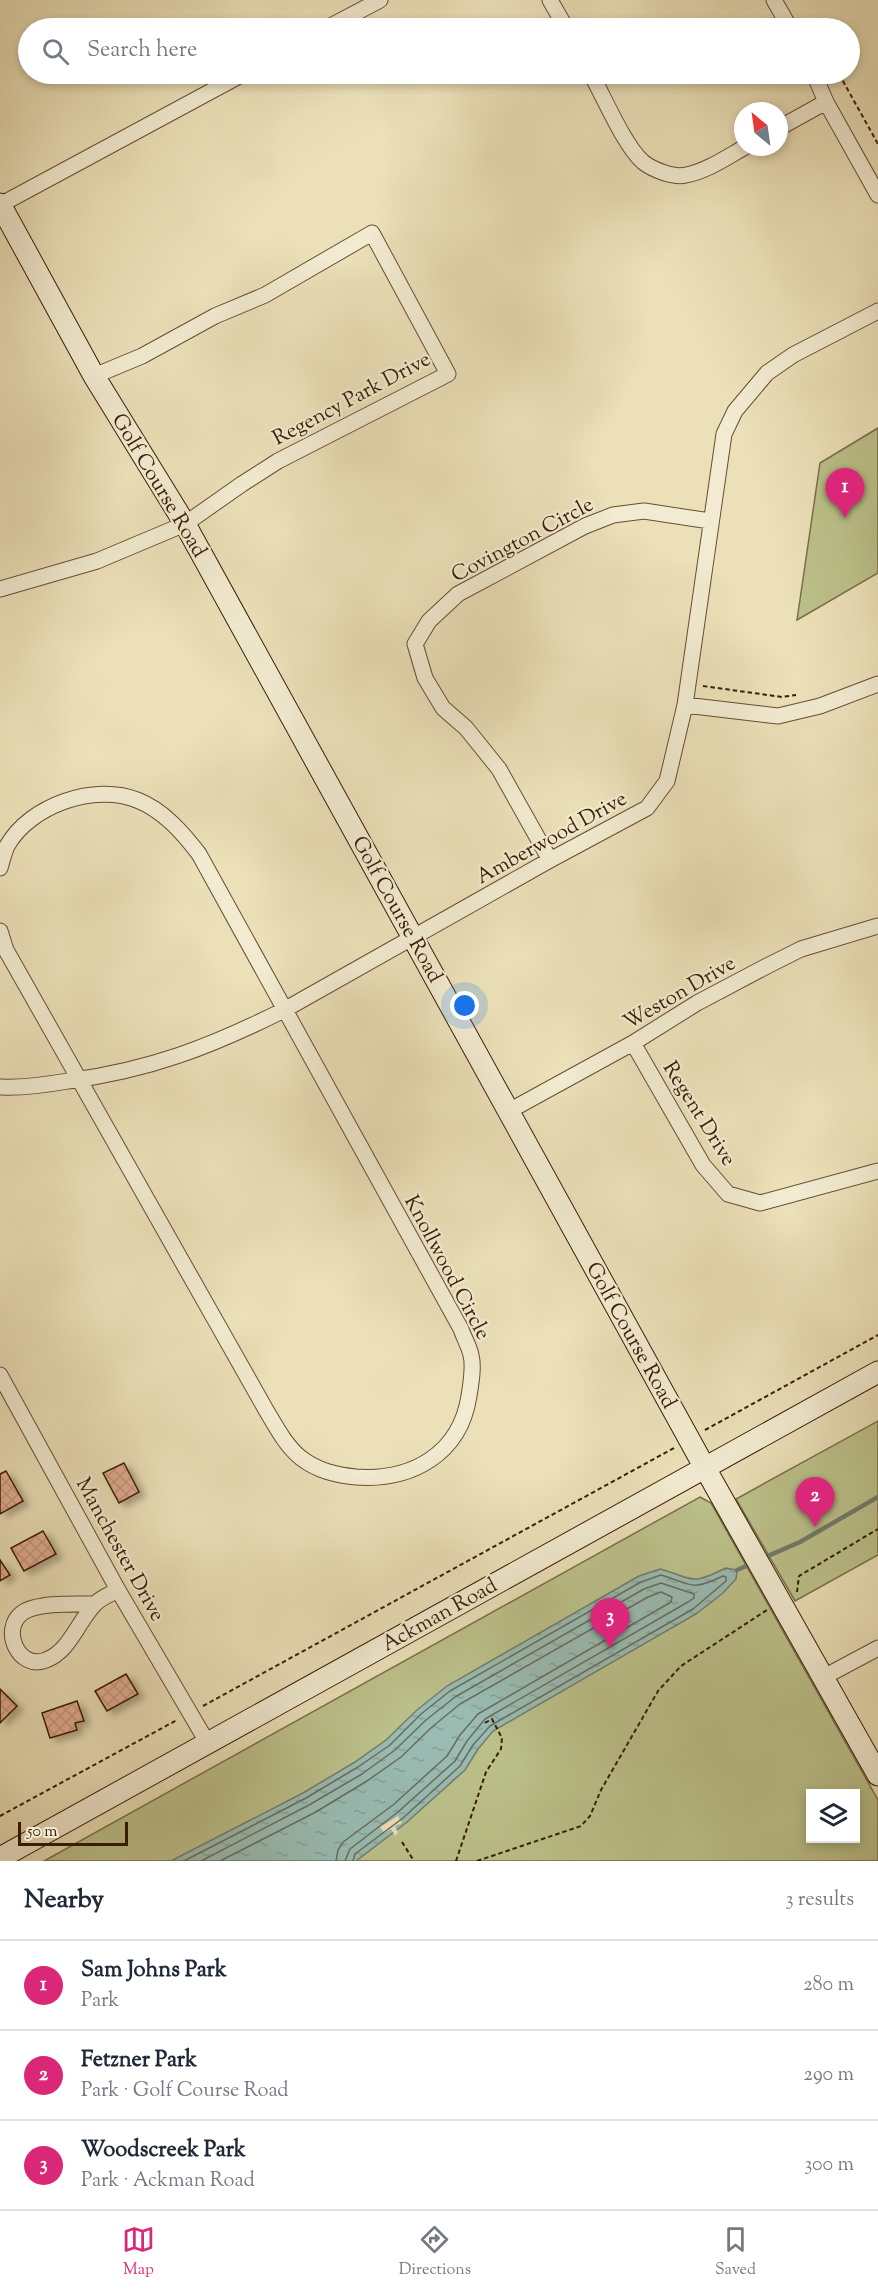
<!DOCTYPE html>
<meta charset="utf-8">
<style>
:root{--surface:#fff;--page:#f6f6f7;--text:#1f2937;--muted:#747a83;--line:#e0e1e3;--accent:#db2777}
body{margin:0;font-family:"Sorts Mill Goudy",serif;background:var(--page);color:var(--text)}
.controls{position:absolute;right:18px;bottom:18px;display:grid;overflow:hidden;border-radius:0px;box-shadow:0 3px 9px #0003}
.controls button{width:54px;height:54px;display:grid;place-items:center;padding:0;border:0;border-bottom:2px solid var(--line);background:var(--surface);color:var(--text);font:30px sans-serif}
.compass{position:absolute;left:734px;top:102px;width:54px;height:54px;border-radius:50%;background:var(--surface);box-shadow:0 3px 9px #0003;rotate:331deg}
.scale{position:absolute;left:18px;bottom:15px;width:110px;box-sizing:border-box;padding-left:6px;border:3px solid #3a1d04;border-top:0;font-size:16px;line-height:21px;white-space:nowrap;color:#3a1d04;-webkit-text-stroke:4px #f2ebd1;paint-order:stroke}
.you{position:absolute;left:465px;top:1006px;width:21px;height:21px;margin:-15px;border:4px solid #fff;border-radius:50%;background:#1a73e8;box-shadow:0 0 0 9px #1a73e833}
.badge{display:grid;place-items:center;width:39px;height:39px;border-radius:50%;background:var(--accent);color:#fff;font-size:20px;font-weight:700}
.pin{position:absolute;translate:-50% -50px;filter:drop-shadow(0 2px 3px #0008)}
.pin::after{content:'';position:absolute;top:32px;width:21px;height:18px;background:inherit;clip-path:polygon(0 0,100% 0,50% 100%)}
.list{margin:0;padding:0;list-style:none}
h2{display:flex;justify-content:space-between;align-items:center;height:78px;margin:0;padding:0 24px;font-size:26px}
h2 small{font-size:20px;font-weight:400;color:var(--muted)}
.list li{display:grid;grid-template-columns:39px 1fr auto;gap:18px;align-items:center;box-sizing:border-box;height:90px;padding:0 24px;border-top:2px solid var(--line)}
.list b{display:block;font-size:22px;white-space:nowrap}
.list p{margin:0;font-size:20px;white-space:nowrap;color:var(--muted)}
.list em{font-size:20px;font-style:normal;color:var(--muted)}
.icon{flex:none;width:33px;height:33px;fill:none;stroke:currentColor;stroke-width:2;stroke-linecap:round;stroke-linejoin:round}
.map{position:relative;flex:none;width:878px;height:1861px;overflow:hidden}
.search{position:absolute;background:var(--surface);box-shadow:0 3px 9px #0003;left:18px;right:18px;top:18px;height:66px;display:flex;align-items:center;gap:15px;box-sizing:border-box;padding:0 21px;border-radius:33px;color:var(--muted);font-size:22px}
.sheet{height:348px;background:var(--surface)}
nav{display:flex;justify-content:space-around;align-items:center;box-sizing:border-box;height:84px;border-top:2px solid var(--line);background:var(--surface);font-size:16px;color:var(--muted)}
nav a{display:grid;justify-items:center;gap:3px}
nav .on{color:var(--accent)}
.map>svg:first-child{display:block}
</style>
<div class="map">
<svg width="878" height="1861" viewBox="0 0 878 1861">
<defs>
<pattern id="water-ripples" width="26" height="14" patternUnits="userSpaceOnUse" patternTransform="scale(1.5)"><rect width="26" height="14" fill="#99bcb3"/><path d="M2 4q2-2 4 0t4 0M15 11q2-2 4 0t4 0" fill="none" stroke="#85a198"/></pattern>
<pattern id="building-cross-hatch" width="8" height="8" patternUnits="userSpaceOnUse" patternTransform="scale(1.5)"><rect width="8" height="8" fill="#e2ae92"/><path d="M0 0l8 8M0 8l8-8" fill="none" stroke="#c3957c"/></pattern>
<filter id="shadow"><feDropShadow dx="6" dy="4" stdDeviation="3" flood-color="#0004"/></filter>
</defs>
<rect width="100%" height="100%" fill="#ebe0b8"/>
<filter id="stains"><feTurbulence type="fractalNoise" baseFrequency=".00333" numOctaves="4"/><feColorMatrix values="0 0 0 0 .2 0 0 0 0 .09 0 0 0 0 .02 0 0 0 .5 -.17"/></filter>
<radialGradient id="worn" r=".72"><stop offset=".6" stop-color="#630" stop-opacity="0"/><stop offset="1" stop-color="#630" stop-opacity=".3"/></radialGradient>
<path fill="#bcc18b" stroke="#7b6f48" stroke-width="1.5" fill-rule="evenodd" d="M 878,428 L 878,573 L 797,620 L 820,463 Z
M 878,1421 L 878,1555 L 795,1601 L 736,1499 Z
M 700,1497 L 711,1503 L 878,1800 L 878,1861 L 44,1861 ZM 810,1794 L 856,1794 L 856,1838 L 810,1838 Z"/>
<path fill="url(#water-ripples)" stroke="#737c6d" stroke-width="1.5" d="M 726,1568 L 737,1570 L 736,1579 L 723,1593 L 696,1614 L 493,1731 L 478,1749 L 465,1770 L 407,1822 L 356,1861 L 171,1861 L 303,1793 L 355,1762 L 386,1740 L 417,1710 L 447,1686 L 639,1576 L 660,1569 C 696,1579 689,1586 726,1568 Z"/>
<path fill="#ebe0b8" d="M 398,1816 L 402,1823 L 395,1826 L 398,1833 L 395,1836 L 391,1829 L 384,1833 L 380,1827 Z"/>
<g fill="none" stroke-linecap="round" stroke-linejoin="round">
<path stroke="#6a6c5c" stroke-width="1.5" d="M 184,1861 L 306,1798 L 358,1767 L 390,1745 L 421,1714 L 450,1691 L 641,1582 L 661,1575 C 692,1584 690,1592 723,1576 L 726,1577 L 726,1581 L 693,1609 L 490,1726 L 473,1745 L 460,1766 L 403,1818 L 355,1854 L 353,1861
M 201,1861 L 309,1805 L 362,1774 L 395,1750 L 426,1720 L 455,1697 L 644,1589 L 661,1583 L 694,1594 L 694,1598 L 688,1602 L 485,1719 L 467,1741 L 455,1761 L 398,1812 L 350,1849 L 345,1861
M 220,1861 L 314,1813 L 367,1781 L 401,1757 L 432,1727 L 460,1704 L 648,1597 L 661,1592 L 672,1597 L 671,1602 L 478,1714 L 460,1735 L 447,1756 L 393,1805 L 343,1842 L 338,1850 L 336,1861"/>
<path stroke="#737c6d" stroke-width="4.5" d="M 761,1559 L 800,1542 L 878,1497
M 737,1570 L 751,1564"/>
</g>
<path fill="url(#building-cross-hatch)" stroke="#3a1d04" stroke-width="1.5" filter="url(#shadow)" d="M 124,1463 L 139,1492 L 119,1503 L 103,1473 Z
M 6,1471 L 23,1501 L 0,1514 L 0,1474 Z
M 43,1531 L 56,1554 L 24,1571 L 11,1548 Z
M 0,1560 L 10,1575 L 0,1581 Z
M 126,1674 L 138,1694 L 107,1711 L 95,1691 Z
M 0,1689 L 17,1706 L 0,1723 Z
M 77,1701 L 84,1721 L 75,1723 L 77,1730 L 50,1738 L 42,1713 Z"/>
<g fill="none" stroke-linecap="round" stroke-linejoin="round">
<defs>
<path id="street" d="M 550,0 L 566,28
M 774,0 L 790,28
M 327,28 L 380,0
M 591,74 C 604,97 624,145 643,162 C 653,170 674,178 686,175 C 707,171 727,157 745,147
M 814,74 L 826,102 L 878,195
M 779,128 L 826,102
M 0,205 L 243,74
M 0,589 L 97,561 L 185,524 L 242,484 L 278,461 L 448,374 L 372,233 L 265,295 L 215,316 L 142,356 L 94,376
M 685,705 L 778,716 L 820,706 L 878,684
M 550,860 L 499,769 L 466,728 L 443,708 L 425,678 L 415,644 L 429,621 L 458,594 L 585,526 L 613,515 L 644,511 L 710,521
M 0,868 C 2,861 4,853 7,846 C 30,805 95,783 137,800 C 163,810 183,833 199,854 L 461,1329 C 464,1338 469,1346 471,1355 C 474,1367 471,1383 469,1396 C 460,1454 412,1481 356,1477 C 336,1475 318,1471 301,1458 C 286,1446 276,1427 266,1410 L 6,950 L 0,931
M 633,1043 L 703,1165 L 728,1194 L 760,1203 L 878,1171
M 0,1087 C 23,1088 45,1085 68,1081 C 150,1070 210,1047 284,1010 L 550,860 L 647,808 L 667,781 L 685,705 L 724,434 L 735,411 L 767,373 L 793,355 L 878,311
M 509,1111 L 633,1043 L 697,1003 L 767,966 L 801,949 L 878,926
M 0,1375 L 118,1590 L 207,1742
M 95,1604 C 77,1604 37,1602 22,1613 C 0,1630 19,1671 46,1660 C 70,1651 78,1621 95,1604 C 100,1598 111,1594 118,1590
M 822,1678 L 878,1648"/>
<path id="secondary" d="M 0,204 L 94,376 L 185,524 L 705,1468 L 878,1775
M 0,1858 L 878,1372"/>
</defs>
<use href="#street" stroke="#664e31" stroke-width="17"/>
<use href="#secondary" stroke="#3a1d04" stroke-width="23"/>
<path stroke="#3a1d04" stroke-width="2" stroke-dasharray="4.5 3" stroke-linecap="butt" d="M 833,78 L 839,74 L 878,144
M 703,686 L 782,697 L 796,695
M 705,1430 L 878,1335
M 797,1592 L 799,1576 L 878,1529
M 203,1706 L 674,1448
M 0,1816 L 177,1720
M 402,1842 L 414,1861
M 456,1861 L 486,1772 L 501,1749 L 502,1738 L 492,1719 L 483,1724
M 477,1861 L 581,1826 L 590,1816 L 601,1790 L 658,1691 L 681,1666 L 767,1610"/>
<use href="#street" stroke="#f2ebd1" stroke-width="15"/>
<use href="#secondary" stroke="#f2ebd1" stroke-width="21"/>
</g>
<g text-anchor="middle" stroke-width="4.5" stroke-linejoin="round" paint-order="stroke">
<g font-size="21" fill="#3a1d04" stroke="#f2ebd1">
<text transform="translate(351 398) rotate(-28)" y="7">Regency Park Drive</text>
<text transform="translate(160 485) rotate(59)" y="7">Golf Course Road</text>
<text transform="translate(522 539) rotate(-28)" y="7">Covington Circle</text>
<text transform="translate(551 837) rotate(-29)" y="7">Amberwood Drive</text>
<text transform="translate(398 909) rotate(61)" y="7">Golf Course Road</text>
<text transform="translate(679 992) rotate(-30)" y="7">Weston Drive</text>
<text transform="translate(700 1113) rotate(58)" y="7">Regent Drive</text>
<text transform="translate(448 1267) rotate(62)" y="7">Knollwood Circle</text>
<text transform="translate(632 1335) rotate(61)" y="7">Golf Course Road</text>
<text transform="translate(121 1549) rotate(61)" y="7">Manchester Drive</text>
<text transform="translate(439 1614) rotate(-29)" y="7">Ackman Road</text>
</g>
</g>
<rect width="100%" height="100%" filter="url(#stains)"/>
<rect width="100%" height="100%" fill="url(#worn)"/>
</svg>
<div class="controls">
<button><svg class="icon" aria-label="layers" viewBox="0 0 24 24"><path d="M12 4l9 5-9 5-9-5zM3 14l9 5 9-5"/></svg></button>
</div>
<svg class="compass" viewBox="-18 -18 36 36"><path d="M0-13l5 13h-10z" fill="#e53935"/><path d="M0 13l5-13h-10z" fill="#747a83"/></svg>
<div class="scale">50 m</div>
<div class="you"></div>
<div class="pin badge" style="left:845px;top:518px">1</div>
<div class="pin badge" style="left:815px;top:1527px">2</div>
<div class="pin badge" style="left:610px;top:1648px">3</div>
<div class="search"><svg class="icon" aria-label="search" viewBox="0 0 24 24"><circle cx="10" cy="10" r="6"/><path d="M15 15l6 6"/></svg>Search here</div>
</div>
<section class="sheet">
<h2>Nearby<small>3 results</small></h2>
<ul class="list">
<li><span class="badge">1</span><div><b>Sam Johns Park</b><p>Park</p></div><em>280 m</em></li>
<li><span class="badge">2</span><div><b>Fetzner Park</b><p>Park · Golf Course Road</p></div><em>290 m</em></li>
<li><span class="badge">3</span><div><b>Woodscreek Park</b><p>Park · Ackman Road</p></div><em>300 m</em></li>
</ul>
</section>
<nav>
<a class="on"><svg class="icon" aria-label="map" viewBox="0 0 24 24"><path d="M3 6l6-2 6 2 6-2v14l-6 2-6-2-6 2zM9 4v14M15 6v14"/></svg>Map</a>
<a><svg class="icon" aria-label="directions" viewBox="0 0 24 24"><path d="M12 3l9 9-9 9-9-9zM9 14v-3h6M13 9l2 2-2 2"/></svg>Directions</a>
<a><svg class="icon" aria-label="saved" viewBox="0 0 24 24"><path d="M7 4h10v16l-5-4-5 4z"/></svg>Saved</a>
</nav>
